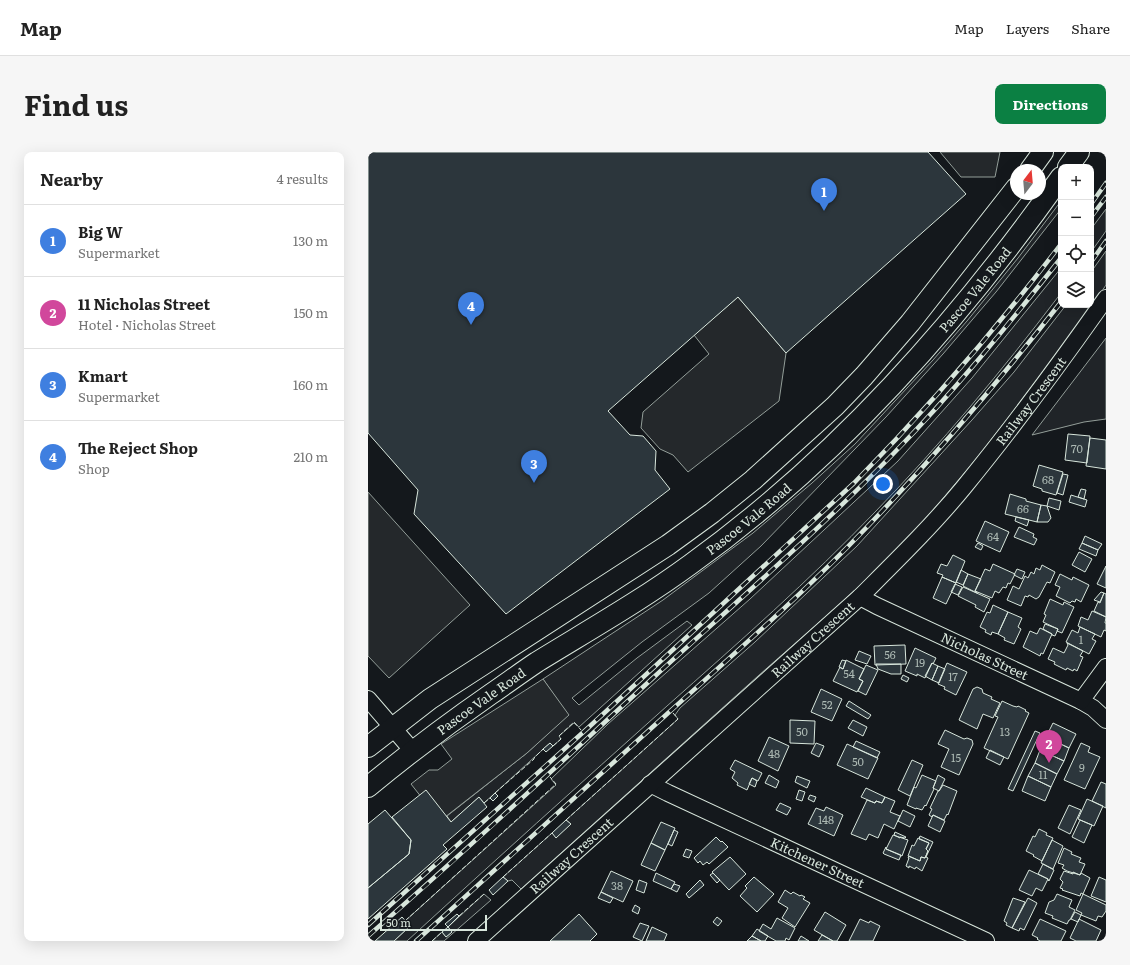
<!DOCTYPE html>
<meta charset="utf-8">
<style>
:root{--surface:#fff;--page:#f6f6f6;--text:#222;--muted:#767676;--line:#e0e0e0;--accent:#0b8043}
body{margin:0;font-family:Literata,serif;background:var(--page);color:var(--text)}
.controls{position:absolute;right:12px;top:12px;display:grid;overflow:hidden;border-radius:8px;box-shadow:0 4px 16px #0002}
.controls button{width:36px;height:36px;display:grid;place-items:center;padding:0;border:0;border-bottom:1px solid var(--line);background:var(--surface);color:var(--text);font:20px sans-serif}
.compass{position:absolute;left:642px;top:12px;width:36px;height:36px;border-radius:50%;background:var(--surface);box-shadow:0 4px 16px #0002;rotate:16deg}
.scale{position:absolute;left:12px;bottom:10px;width:107px;box-sizing:border-box;padding-left:4px;border:2px solid #d8e6dc;border-top:0;font-size:11px;line-height:14px;white-space:nowrap;color:#d8e6dc;-webkit-text-stroke:3px #14181c;paint-order:stroke}
.you{position:absolute;left:515px;top:332px;width:14px;height:14px;margin:-10px;border:3px solid #fff;border-radius:50%;background:#1a73e8;box-shadow:0 0 0 6px #1a73e833}
.badge{display:grid;place-items:center;width:26px;height:26px;border-radius:50%;background:var(--accent);color:#fff;font-size:13px;font-weight:700}
.pin{position:absolute;translate:-50% -33px;filter:drop-shadow(0 1px 2px #0008)}
.pin::after{content:'';position:absolute;top:21px;width:14px;height:12px;background:inherit;clip-path:polygon(0 0,100% 0,50% 100%)}
.list{margin:0;padding:0;list-style:none}
h2{display:flex;justify-content:space-between;align-items:center;height:52px;margin:0;padding:0 16px;font-size:17px}
h2 small{font-size:13px;font-weight:400;color:var(--muted)}
.list li{display:grid;grid-template-columns:26px 1fr auto;gap:12px;align-items:center;box-sizing:border-box;height:72px;padding:0 16px;border-top:1px solid var(--line)}
.list b{display:block;font-size:15px;white-space:nowrap}
.list p{margin:0;font-size:13px;white-space:nowrap;color:var(--muted)}
.list em{font-size:13px;font-style:normal;color:var(--muted)}
.icon{flex:none;width:22px;height:22px;fill:none;stroke:currentColor;stroke-width:2;stroke-linecap:round;stroke-linejoin:round}
.map{position:relative;flex:none;width:738px;height:789px;overflow:hidden;border-radius:8px}
header{display:flex;align-items:center;gap:24px;box-sizing:border-box;height:56px;padding:0 20px;background:var(--surface);border-bottom:1px solid var(--line)}
header strong{font-size:19px}
nav{display:flex;gap:22px;margin-inline-start:auto;font-size:14px}
.intro{display:flex;align-items:center;justify-content:space-between;box-sizing:border-box;height:96px;padding:0 24px}
h1{margin:0;font-size:28px}
.button{padding:10px 18px;border-radius:8px;background:var(--accent);color:#fff;font-size:14px;font-weight:700}
main{display:flex;gap:24px;padding:0 24px}
aside{flex:1;background:var(--surface);border-radius:8px;box-shadow:0 4px 16px #0002}
.map>svg:first-child{display:block}
</style>
<header>
<strong>Map</strong>
<nav><a>Map</a><a>Layers</a><a>Share</a></nav>
</header>
<div class="intro"><h1>Find us</h1><a class="button">Directions</a></div>
<main>
<aside>
<h2>Nearby<small>4 results</small></h2>
<ul class="list">
<li><span class="badge" style="background:#3f7fe0">1</span><div><b>Big W</b><p>Supermarket</p></div><em>130 m</em></li>
<li><span class="badge" style="background:#d1479c">2</span><div><b>11 Nicholas Street</b><p>Hotel · Nicholas Street</p></div><em>150 m</em></li>
<li><span class="badge" style="background:#3f7fe0">3</span><div><b>Kmart</b><p>Supermarket</p></div><em>160 m</em></li>
<li><span class="badge" style="background:#3f7fe0">4</span><div><b>The Reject Shop</b><p>Shop</p></div><em>210 m</em></li>
</ul>
</aside>
<div class="map">
<svg width="738" height="789" viewBox="0 0 738 789">
<rect width="100%" height="100%" fill="#14181c"/>
<path fill="#202428" stroke="#939e99" d="M 693,49 L 693,57 L 628,140 L 575,202 L 518,265 L 393,394 L 341,441 L 274,490 L 204,546 L 211,553 L 269,506 L 319,469 L 324,473 L 211,575 L 206,571 L 191,584 L 193,587 L 185,594 L 182,591 L 116,651 L 111,645 L 83,670 L 79,664 L 159,601 L 200,563 L 175,527 L 295,448 L 385,381 L 444,331 L 487,292 L 565,208 L 599,169 L 650,106 Z
M 738,57 L 738,79 L 723,100 L 723,77 Z
M 738,99 L 738,133 L 727,149 C 670,226 614,305 548,377 C 500,430 444,476 390,524 C 311,595 232,666 153,737 L 144,728 L 140,729 L 135,725 L 184,681 L 188,685 L 203,672 L 198,668 L 310,567 L 307,563 L 312,556 L 387,490 L 489,394 L 604,268 L 646,220 L 698,153 L 723,153 L 723,120 Z
M 693,116 L 693,141 L 690,145 C 633,220 573,292 508,359 C 442,428 370,491 299,554 C 212,632 125,710 39,789 L 26,789 L 42,774 L 37,769 L 188,633 L 183,627 L 240,572 L 382,447 L 530,309 L 604,226 Z
M 738,186 L 738,267 L 716,270 L 664,283 Z
M 116,742 L 123,748 L 76,789 L 64,789 L 74,780 L 78,785 L 84,780 L 80,775 Z"/>
<path fill="#24282b" stroke="#939e99" d="M 572,0 L 632,0 L 627,25 L 593,25 Z
M 370,145 L 418,201 L 411,249 L 320,320 L 305,303 L 292,297 L 273,276 L 275,260 L 341,202 L 326,183 Z
M 0,340 L 102,453 L 21,526 L 0,504 Z
M 175,527 L 201,563 L 159,601 L 72,669 L 43,632 L 61,618 L 70,618 L 84,607 L 73,592 Z"/>
<path fill="#2c363c" stroke="#d8e6dc" d="M 0,0 L 560,0 L 598,42 L 418,201 L 370,145 L 240,259 L 262,283 L 275,284 L 288,299 L 287,318 L 302,337 L 138,462 L 46,362 L 50,338 L 0,281 Z
M 700,282 L 722,284 L 719,311 L 697,308 Z
M 722,286 L 738,288 L 738,317 L 718,314 Z
M 671,313 L 695,320 L 688,343 L 674,339 L 674,337 L 665,334 Z
M 695,322 L 700,323 L 695,343 L 689,341 Z
M 713,337 L 718,338 L 716,347 L 710,345 Z
M 642,342 L 658,347 L 658,349 L 673,353 L 669,370 L 637,362 Z
M 703,343 L 719,348 L 717,355 L 701,350 Z
M 681,346 L 693,349 L 691,358 L 679,354 Z
M 673,353 L 679,354 L 683,366 L 680,370 L 669,370 Z
M 648,365 L 661,368 L 659,374 L 647,369 Z
M 617,369 L 641,380 L 632,400 L 608,389 Z
M 651,375 L 666,382 L 665,385 L 669,387 L 666,393 L 646,385 Z
M 717,384 L 734,392 L 730,398 L 714,391 Z
M 610,391 L 615,394 L 613,398 L 607,395 Z
M 714,391 L 730,398 L 728,404 L 711,397 Z
M 711,400 L 724,407 L 717,420 L 704,413 Z
M 585,403 L 597,409 L 588,431 L 574,425 L 575,423 L 569,421 L 573,412 L 579,414 Z
M 625,412 L 647,422 L 642,432 L 640,431 L 638,436 L 635,435 L 631,441 L 627,439 L 624,446 L 607,439 L 617,417 L 622,419 Z
M 674,413 L 687,420 L 682,431 L 679,430 L 671,445 L 668,447 L 661,443 L 660,445 L 657,444 L 653,454 L 639,448 L 645,434 L 651,437 L 657,424 L 660,426 L 663,420 L 666,422 L 668,416 L 672,418 Z
M 738,414 L 738,436 L 729,432 Z
M 649,417 L 657,420 L 654,427 L 646,423 Z
M 593,418 L 600,422 L 595,433 L 588,430 Z
M 600,422 L 613,427 L 607,439 L 609,440 L 609,441 L 595,434 Z
M 692,422 L 704,428 L 705,425 L 721,433 L 713,450 L 708,447 L 707,450 L 704,449 L 702,451 L 688,444 L 692,435 L 687,433 Z
M 574,425 L 588,431 L 578,452 L 565,446 Z
M 587,432 L 594,435 L 590,443 L 583,440 Z
M 595,435 L 622,447 L 616,460 L 607,455 L 608,453 L 590,444 Z
M 733,440 L 736,441 L 732,450 L 726,448 Z
M 736,441 L 738,442 L 738,465 L 726,459 L 730,450 L 732,451 Z
M 682,447 L 695,453 L 696,450 L 706,455 L 694,481 L 689,479 L 690,477 L 675,470 L 678,463 L 676,462 Z
M 625,453 L 640,460 L 630,482 L 624,480 L 623,483 L 617,480 L 618,478 L 612,475 L 619,460 L 622,461 Z
M 724,459 L 738,465 L 737,471 L 738,471 L 738,479 L 736,478 L 733,485 L 710,474 L 713,465 L 720,468 Z
M 640,460 L 654,466 L 650,475 L 653,477 L 646,492 L 636,488 L 637,486 L 630,482 Z
M 677,472 L 690,477 L 687,484 L 684,483 L 684,482 L 675,477 Z
M 712,475 L 727,482 L 724,487 L 728,489 L 721,502 L 698,490 L 704,478 L 710,481 Z
M 672,476 L 684,482 L 675,502 L 673,501 L 672,504 L 655,495 L 662,479 L 669,482 Z
M 699,491 L 715,499 L 712,504 L 715,505 L 709,519 L 706,517 L 705,519 L 699,516 L 698,518 L 686,512 L 687,510 L 680,507 L 685,496 L 696,501 L 700,493 Z
M 537,493 L 538,512 L 507,513 L 506,494 Z
M 547,496 L 568,506 L 565,512 L 564,511 L 557,526 L 549,522 L 549,524 L 537,519 Z
M 491,499 L 503,504 L 499,512 L 487,508 Z
M 474,508 L 478,509 L 475,517 L 471,515 Z
M 478,508 L 496,517 L 491,527 L 495,529 L 489,540 L 465,529 L 472,515 L 475,517 Z
M 564,511 L 570,514 L 564,528 L 557,524 Z
M 579,511 L 599,520 L 588,543 L 576,537 L 577,535 L 570,532 Z
M 508,512 L 533,512 L 533,522 L 523,522 L 510,517 Z
M 498,513 L 510,518 L 498,543 L 490,539 L 495,529 L 491,527 Z
M 570,514 L 577,517 L 571,531 L 564,528 Z
M 535,523 L 541,526 L 539,530 L 533,527 Z
M 609,535 L 614,537 L 615,541 L 624,545 L 623,547 L 632,551 L 625,566 L 615,562 L 609,577 L 591,568 L 605,537 Z
M 453,537 L 474,547 L 464,569 L 443,560 Z
M 481,549 L 503,563 L 500,567 L 478,554 Z
M 634,549 L 645,554 L 649,555 L 650,554 L 658,558 L 657,559 L 661,561 L 640,607 L 616,596 L 630,565 L 627,564 Z
M 422,568 L 447,569 L 446,592 L 422,591 Z
M 485,568 L 499,575 L 495,584 L 480,576 Z
M 685,571 L 708,582 L 701,596 L 678,585 Z
M 577,578 L 596,587 L 599,586 L 604,588 L 605,592 L 591,623 L 573,615 L 581,597 L 570,592 Z
M 667,579 L 672,581 L 645,639 L 640,637 Z
M 401,585 L 421,594 L 410,619 L 390,609 Z
M 678,585 L 701,596 L 696,609 L 672,598 Z
M 488,589 L 512,600 L 509,606 L 485,595 Z
M 182,591 L 185,594 L 178,600 L 175,597 Z
M 448,591 L 456,594 L 451,605 L 443,601 Z
M 713,591 L 722,595 L 720,600 L 732,605 L 717,637 L 696,628 Z
M 479,592 L 510,606 L 500,627 L 469,613 Z
M 622,598 L 636,605 L 632,613 L 618,606 Z
M 672,598 L 696,609 L 689,622 L 667,611 Z
M 367,608 L 394,621 L 390,629 L 384,626 L 379,638 L 369,633 L 370,631 L 364,626 L 367,620 L 362,617 Z
M 544,608 L 555,613 L 542,644 L 530,638 Z
M 667,611 L 689,622 L 683,635 L 660,624 Z
M 401,623 L 411,629 L 408,636 L 397,631 Z
M 554,623 L 568,629 L 565,636 L 566,637 L 558,654 L 557,653 L 554,658 L 548,656 L 548,657 L 539,653 L 546,635 L 548,636 Z
M 570,623 L 577,627 L 571,639 L 565,636 Z
M 429,624 L 442,629 L 439,636 L 427,630 Z
M 660,624 L 683,635 L 677,649 L 654,639 Z
M 384,626 L 389,629 L 387,635 L 381,632 Z
M 733,630 L 738,632 L 738,656 L 724,649 Z
M 575,633 L 589,639 L 580,663 L 579,662 L 576,668 L 565,663 L 564,665 L 561,663 L 564,657 L 562,656 L 570,639 L 571,639 Z
M 498,636 L 517,645 L 514,651 L 508,649 L 507,651 L 493,645 Z
M 58,638 L 83,670 L 111,645 L 119,655 L 75,693 L 79,697 L 0,767 L 0,736 L 41,702 L 43,688 L 24,665 Z
M 431,638 L 437,640 L 434,649 L 428,647 Z
M 127,641 L 130,644 L 125,649 L 122,646 Z
M 442,643 L 448,645 L 446,650 L 440,647 Z
M 517,645 L 527,649 L 522,660 L 532,664 L 526,677 L 516,672 L 510,686 L 501,682 L 498,688 L 483,682 L 499,648 L 507,651 L 508,649 L 514,651 Z
M 719,647 L 735,654 L 726,674 L 710,667 Z
M 412,651 L 423,656 L 419,663 L 408,658 Z
M 701,653 L 713,658 L 702,682 L 690,676 Z
M 458,655 L 475,663 L 466,684 L 440,672 L 448,656 L 456,659 Z
M 17,658 L 43,688 L 41,702 L 0,736 L 0,672 Z
M 535,658 L 547,664 L 542,675 L 530,669 Z
M 565,663 L 577,669 L 572,680 L 560,674 Z
M 198,668 L 203,672 L 188,686 L 184,681 Z
M 712,668 L 724,673 L 716,691 L 704,685 Z
M 293,670 L 307,676 L 297,698 L 283,691 Z
M 671,677 L 679,681 L 678,683 L 685,686 L 674,709 L 665,704 L 666,703 L 658,699 L 665,684 L 667,685 Z
M 306,678 L 310,680 L 304,694 L 300,692 Z
M 527,680 L 538,685 L 537,686 L 532,685 L 532,686 L 526,683 Z
M 525,683 L 540,688 L 534,704 L 518,697 Z
M 552,684 L 565,690 L 558,705 L 560,706 L 554,719 L 548,715 L 547,717 L 541,714 L 541,716 L 538,714 L 541,706 L 540,706 L 541,704 L 552,709 L 553,705 L 557,706 L 560,699 L 558,697 L 561,691 L 551,687 Z
M 348,685 L 353,690 L 354,689 L 360,695 L 341,712 L 339,710 L 335,713 L 332,709 L 330,711 L 326,706 Z
M 550,686 L 561,691 L 558,697 L 560,699 L 557,706 L 553,705 L 552,709 L 540,704 L 544,693 L 546,694 Z
M 684,688 L 695,694 L 685,717 L 673,711 Z
M 283,691 L 297,698 L 287,719 L 273,713 Z
M 518,695 L 518,697 L 533,703 L 531,708 L 516,702 L 515,701 Z
M 696,696 L 704,700 L 703,702 L 713,706 L 711,710 L 717,712 L 712,723 L 699,719 L 694,716 L 696,713 L 690,711 Z
M 318,697 L 324,699 L 321,706 L 315,704 Z
M 362,705 L 378,722 L 361,738 L 344,720 Z
M 675,712 L 686,718 L 681,729 L 680,728 L 680,727 L 670,722 Z
M 661,718 L 680,727 L 674,739 L 668,736 L 664,744 L 651,738 Z
M 243,719 L 265,729 L 255,750 L 233,740 Z
M 696,719 L 705,722 L 705,720 L 712,723 L 713,721 L 722,726 L 715,742 L 713,741 L 712,744 L 694,738 L 695,737 L 692,736 L 695,730 L 692,727 Z
M 288,721 L 307,730 L 303,737 L 285,729 Z
M 345,721 L 352,728 L 349,731 L 342,723 Z
M 135,725 L 140,729 L 125,743 L 121,738 Z
M 386,725 L 406,742 L 389,760 L 372,744 L 379,736 L 377,734 Z
M 731,725 L 738,728 L 738,750 L 723,744 Z
M 271,728 L 279,731 L 276,741 L 268,738 Z
M 332,728 L 336,733 L 321,746 L 318,742 Z
M 306,732 L 312,734 L 309,740 L 303,737 Z
M 417,738 L 423,742 L 425,740 L 432,744 L 433,743 L 437,745 L 435,747 L 442,751 L 427,775 L 414,766 L 420,756 L 410,750 Z
M 233,740 L 245,746 L 242,751 L 230,746 Z
M 689,742 L 704,748 L 701,755 L 707,758 L 702,768 L 701,768 L 699,772 L 684,766 L 685,764 L 677,761 L 681,750 L 686,748 Z
M 715,742 L 738,753 L 738,759 L 734,765 L 730,764 L 728,769 L 713,763 L 714,761 L 708,758 Z
M 645,746 L 657,750 L 644,776 L 638,773 L 639,771 L 636,769 Z
M 660,746 L 669,751 L 656,778 L 652,776 L 651,779 L 644,776 Z
M 267,753 L 272,756 L 270,762 L 264,759 Z
M 457,760 L 478,773 L 469,789 L 465,789 L 446,778 Z
M 707,760 L 713,763 L 710,770 L 703,767 Z
M 89,762 L 91,764 L 80,775 L 77,772 Z
M 211,762 L 229,782 L 222,789 L 182,789 Z
M 34,765 L 42,774 L 26,789 L 7,789 Z
M 349,765 L 354,769 L 350,774 L 345,770 Z
M 409,766 L 427,776 L 421,788 L 418,786 L 417,789 L 408,789 L 391,779 L 395,772 L 403,777 Z
M 492,767 L 501,771 L 502,769 L 512,774 L 505,789 L 481,789 Z
M 672,767 L 698,779 L 693,789 L 672,789 L 669,787 L 670,786 L 664,783 Z
M 711,767 L 733,778 L 728,789 L 708,789 L 702,786 Z
M 272,771 L 281,774 L 274,789 L 265,785 Z
M 80,775 L 84,780 L 78,785 L 74,780 Z
M 284,775 L 299,782 L 296,789 L 278,789 Z
M 389,777 L 400,784 L 397,789 L 393,789 L 384,784 Z
M 454,783 L 465,789 L 450,789 Z
M 384,784 L 393,789 L 379,789 Z
M 433,784 L 441,789 L 430,789 Z"/>
<g fill="none" stroke-linecap="round" stroke-linejoin="round">
<defs>
<g id="minor">
<path id="s1" d="M 492,445 L 509,454 L 713,549 L 725,556 L 738,568"/>
<path d="M 0,547 L 44,598"/>
<path d="M 713,549 L 738,515"/>
<path id="s2" d="M 282,632 L 300,641 L 618,789"/>
<path id="s3" d="M 108,789 L 492,445 C 528,409 564,374 596,335 C 646,274 693,210 738,146"/>
</g>
<g id="major">
<path d="M 700,15 L 711,0"/>
<path d="M 662,18 L 675,0"/>
<path d="M 0,595 L 62,547 L 300,393 L 344,361 L 385,328 L 467,254 L 496,224 L 542,171 L 648,36"/>
<path id="s4" d="M 0,635 C 40,602 81,571 123,542 C 139,531 154,520 169,510 C 221,478 274,448 323,412 C 470,306 589,171 693,25"/>
</g>
</defs>
<use href="#minor" stroke="#d8e6dc" stroke-width="18"/>
<use href="#major" stroke="#d8e6dc" stroke-width="22"/>
<use href="#minor" stroke="#14181c" stroke-width="16"/>
<use href="#major" stroke="#14181c" stroke-width="20"/>
<defs>
<path id="rail" d="M 723,52 L 738,31
M 723,65 L 738,45
M 723,110 L 738,89
M 0,773 L 221,575 L 486,331 C 560,256 629,176 693,92
M 0,784 C 97,700 191,612 286,525 C 366,452 449,380 525,302 C 585,241 640,173 693,106
M 48,789 C 132,714 215,638 299,562 C 367,501 436,441 499,375 C 568,303 632,228 693,150"/>
</defs>
<use href="#rail" stroke="#d8e6dc" stroke-width="4.5"/>
<use href="#rail" stroke="#14181c" stroke-width="3" stroke-dasharray="9" stroke-linecap="butt"/>
<path stroke="#d8e6dc" stroke-width="1" stroke-dasharray="5 2" stroke-linecap="butt" d="M 185,594 L 193,587 L 191,584 L 206,570 L 213,578
M 127,641 L 166,607 L 166,606 L 175,597
M 116,651 L 122,646
M 198,668 L 310,567 L 305,561
M 135,725 L 184,681
M 91,764 L 116,742
M 37,769 L 188,632 L 182,625
M 64,789 L 74,780"/>
</g>
<g text-anchor="middle" stroke-width="3" stroke-linejoin="round" paint-order="stroke">
<g font-size="11" fill="#adbab4">
<text x="709" y="301">70</text>
<text x="680" y="332">68</text>
<text x="655" y="361">66</text>
<text x="625" y="389">64</text>
<text x="713" y="492">1</text>
<text x="522" y="507">56</text>
<text x="552" y="515">19</text>
<text x="481" y="526">54</text>
<text x="585" y="529">17</text>
<text x="459" y="557">52</text>
<text x="434" y="584">50</text>
<text x="637" y="584">13</text>
<text x="406" y="606">48</text>
<text x="588" y="610">15</text>
<text x="490" y="614">50</text>
<text x="714" y="620">9</text>
<text x="675" y="627">11</text>
<text x="458" y="672">148</text>
<text x="249" y="738">38</text>
</g>
<g font-size="13" fill="#d8e6dc" stroke="#14181c">
<text dy="5" stroke="none"><textPath href="#s4" startOffset="789">Pascoe Vale Road</textPath></text>
<text dy="5" stroke="none"><textPath href="#s3" startOffset="776">Railway Crescent</textPath></text>
<text dy="5" stroke="none"><textPath href="#s4" startOffset="466">Pascoe Vale Road</textPath></text>
<text dy="5" stroke="none"><textPath href="#s3" startOffset="452">Railway Crescent</textPath></text>
<text dy="5" stroke="none"><textPath href="#s1" startOffset="138">Nicholas Street</textPath></text>
<text dy="5" stroke="none"><textPath href="#s4" startOffset="142">Pascoe Vale Road</textPath></text>
<text dy="5" stroke="none"><textPath href="#s3" startOffset="128">Railway Crescent</textPath></text>
<text dy="5" stroke="none"><textPath href="#s2" startOffset="185">Kitchener Street</textPath></text>
</g>
</g>
</svg>
<div class="controls">
<button>+</button>
<button>−</button>
<button><svg class="icon" aria-label="locate" viewBox="0 0 24 24"><circle cx="12" cy="12" r="6"/><path d="M12 2v4M12 18v4M2 12h4M18 12h4"/></svg></button>
<button><svg class="icon" aria-label="layers" viewBox="0 0 24 24"><path d="M12 4l9 5-9 5-9-5zM3 14l9 5 9-5"/></svg></button>
</div>
<svg class="compass" viewBox="-18 -18 36 36"><path d="M0-13l5 13h-10z" fill="#e53935"/><path d="M0 13l5-13h-10z" fill="#767676"/></svg>
<div class="scale">50 m</div>
<div class="you"></div>
<div class="pin badge" style="left:456px;top:59px;background:#3f7fe0">1</div>
<div class="pin badge" style="left:681px;top:611px;background:#d1479c">2</div>
<div class="pin badge" style="left:166px;top:331px;background:#3f7fe0">3</div>
<div class="pin badge" style="left:103px;top:173px;background:#3f7fe0">4</div>
</div>
</main>
